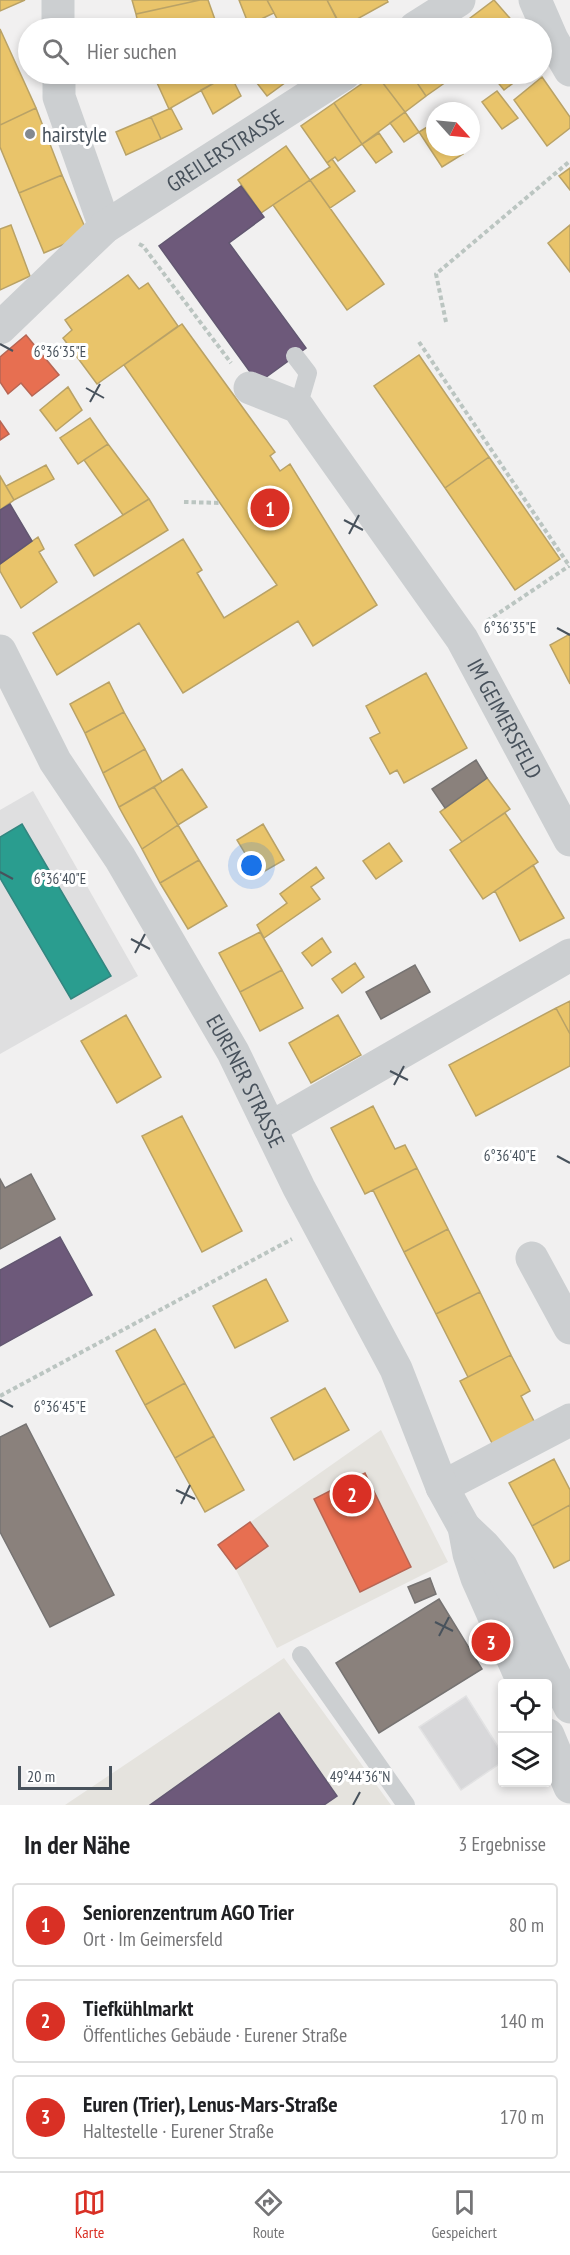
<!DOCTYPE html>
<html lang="de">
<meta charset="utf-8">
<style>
:root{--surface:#fff;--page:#f2f2f2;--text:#202124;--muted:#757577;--line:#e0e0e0;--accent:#d93025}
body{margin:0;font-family:"PT Sans Narrow",sans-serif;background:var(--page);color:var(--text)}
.controls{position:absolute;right:18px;bottom:18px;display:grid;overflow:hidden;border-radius:6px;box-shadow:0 3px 9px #0003}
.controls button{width:54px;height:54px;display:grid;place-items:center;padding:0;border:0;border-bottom:2px solid var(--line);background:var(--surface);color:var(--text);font:30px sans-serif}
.compass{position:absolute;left:426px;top:102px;width:54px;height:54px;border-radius:50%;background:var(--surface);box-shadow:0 3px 9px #0003;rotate:117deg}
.scale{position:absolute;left:18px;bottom:15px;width:94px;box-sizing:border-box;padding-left:6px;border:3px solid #48525c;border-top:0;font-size:16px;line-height:21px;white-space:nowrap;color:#48525c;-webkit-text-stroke:4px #fff;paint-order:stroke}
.you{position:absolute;left:252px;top:866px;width:21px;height:21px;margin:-15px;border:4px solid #fff;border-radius:50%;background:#1a73e8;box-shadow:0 0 0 9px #1a73e833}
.badge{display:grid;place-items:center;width:39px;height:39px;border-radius:50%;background:var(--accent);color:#fff;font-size:20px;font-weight:700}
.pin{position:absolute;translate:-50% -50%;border:3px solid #fff;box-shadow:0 2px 6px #0006}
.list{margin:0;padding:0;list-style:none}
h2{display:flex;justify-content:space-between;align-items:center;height:78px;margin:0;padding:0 24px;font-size:26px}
h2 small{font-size:20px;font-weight:400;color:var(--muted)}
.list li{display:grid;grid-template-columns:39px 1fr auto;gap:18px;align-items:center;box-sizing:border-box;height:84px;margin:0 12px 12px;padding:0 12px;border:2px solid var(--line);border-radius:6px}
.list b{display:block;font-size:22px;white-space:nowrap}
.list p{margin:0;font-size:20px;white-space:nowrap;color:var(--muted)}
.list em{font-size:20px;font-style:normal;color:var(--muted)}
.icon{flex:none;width:33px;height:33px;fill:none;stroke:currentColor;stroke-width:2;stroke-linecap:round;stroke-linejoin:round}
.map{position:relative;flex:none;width:570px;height:1805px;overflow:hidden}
.search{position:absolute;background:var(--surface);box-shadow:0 3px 9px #0003;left:18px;right:18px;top:18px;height:66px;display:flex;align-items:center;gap:15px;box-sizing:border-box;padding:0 21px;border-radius:33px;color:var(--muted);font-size:22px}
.sheet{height:366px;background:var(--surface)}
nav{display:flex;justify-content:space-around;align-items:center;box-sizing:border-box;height:84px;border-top:2px solid var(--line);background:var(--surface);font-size:16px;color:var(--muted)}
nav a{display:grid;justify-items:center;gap:3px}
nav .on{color:var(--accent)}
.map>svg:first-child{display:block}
</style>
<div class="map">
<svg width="570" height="1805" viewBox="0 0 570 1805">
<rect width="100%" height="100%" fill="#f1f0f0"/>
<path fill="#e5e3de" d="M 381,1430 L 448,1562 L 277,1648 L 236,1570 L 218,1545 Z
M 284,1658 L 391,1805 L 65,1805 Z"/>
<path fill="#dfdfe0" d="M 33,791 L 138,976 L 0,1054 L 0,810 Z"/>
<path fill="#e9c46a" stroke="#b9a266" stroke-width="1.5" d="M 0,0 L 25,0 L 0,11 Z
M 132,0 L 200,0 L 136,14 Z
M 200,0 L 208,0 L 218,28 L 139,28 L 136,14 Z
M 239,0 L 267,0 L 274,13 L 257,21 L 259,28 L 250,28 Z
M 267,0 L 327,0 L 342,28 L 282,28 Z
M 327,0 L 387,0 L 388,2 L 341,28 Z
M 494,0 L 515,24 L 509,28 L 457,28 Z
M 0,29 L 36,108 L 0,125 Z
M 153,74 L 230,74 L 169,109 Z
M 230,74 L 241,96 L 213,114 L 201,90 Z
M 250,74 L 297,74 L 267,96 Z
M 376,74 L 411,74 L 426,96 L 405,112 Z
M 376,74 L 405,112 L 362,144 L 334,103 Z
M 411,74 L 455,74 L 456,75 L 426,96 Z
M 491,74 L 525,74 L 504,90 Z
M 542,77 L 570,117 L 570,128 L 547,146 L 514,100 Z
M 497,91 L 518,118 L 502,129 L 482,102 Z
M 334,103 L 362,144 L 338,161 L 335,157 L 327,163 L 301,126 Z
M 36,108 L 62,175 L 19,193 L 0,147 L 0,125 Z
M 171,108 L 182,129 L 161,139 L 151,117 Z
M 405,112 L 419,132 L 404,142 L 390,123 Z
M 151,117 L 161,139 L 126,155 L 116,132 Z
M 435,122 L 435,147 L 459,147 L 463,154 L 442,167 L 419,132 Z
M 379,133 L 392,152 L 376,163 L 362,144 Z
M 286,146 L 310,180 L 261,213 L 238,180 Z
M 332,159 L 355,191 L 330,208 L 310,180 L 330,167 L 327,163 Z
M 570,168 L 570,190 L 559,176 Z
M 62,175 L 88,234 L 44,253 L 19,193 Z
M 310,180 L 384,284 L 347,310 L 273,205 Z
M 11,225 L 30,276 L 0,290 L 0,229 Z
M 570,225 L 570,272 L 548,243 Z
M 128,275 L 139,289 L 148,283 L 178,326 L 97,384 L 63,338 L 72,330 L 65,320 Z
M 182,324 L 275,452 L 270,456 L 280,471 L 290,464 L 377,605 L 313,646 L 298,621 L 183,693 L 139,623 L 57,675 L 33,633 L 183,539 L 202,570 L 197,573 L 224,618 L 277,585 L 124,365 Z
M 419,355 L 489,457 L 445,488 L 374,386 Z
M 68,387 L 82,410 L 56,431 L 40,410 Z
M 90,418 L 108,444 L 78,464 L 60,438 Z
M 108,444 L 149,499 L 123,515 L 84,460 Z
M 489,457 L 560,559 L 515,590 L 445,488 Z
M 46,465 L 54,479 L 14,500 L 6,486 Z
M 0,476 L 14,500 L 0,510 Z
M 149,499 L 168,530 L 94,576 L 75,545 Z
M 38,537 L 44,549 L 39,552 L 57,582 L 21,608 L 0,571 L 0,564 Z
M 570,634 L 570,684 L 550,645 Z
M 426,673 L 467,748 L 404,783 L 397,770 L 390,774 L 370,738 L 380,733 L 366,706 Z
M 109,682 L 124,712 L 85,733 L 70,704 Z
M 124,712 L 145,749 L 103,773 L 85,733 Z
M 145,749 L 162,782 L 119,807 L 103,773 Z
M 182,769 L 207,807 L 178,825 L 154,787 Z
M 487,778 L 510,809 L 462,842 L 440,812 Z
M 154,787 L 178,825 L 142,849 L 119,807 Z
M 505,813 L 538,862 L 483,899 L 450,850 Z
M 263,824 L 284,860 L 258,875 L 237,840 Z
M 178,825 L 199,860 L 160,883 L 142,849 Z
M 389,843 L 402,861 L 376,879 L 363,861 Z
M 199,860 L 227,906 L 188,929 L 160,883 Z
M 533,865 L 564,918 L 520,941 L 495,891 Z
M 316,867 L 324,878 L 311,887 L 320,899 L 264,938 L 257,925 L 287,903 L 280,894 Z
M 260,932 L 282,970 L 240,992 L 219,953 Z
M 322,938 L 331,952 L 312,966 L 302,953 Z
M 355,963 L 364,977 L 342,993 L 332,979 Z
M 282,970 L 303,1008 L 260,1031 L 240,992 Z
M 570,1001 L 570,1034 L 556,1008 Z
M 556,1008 L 570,1034 L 570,1066 L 476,1116 L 449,1065 Z
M 126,1015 L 161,1077 L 117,1103 L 81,1041 Z
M 338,1015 L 361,1055 L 311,1083 L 289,1043 Z
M 373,1106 L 395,1149 L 405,1145 L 417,1168 L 365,1194 L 331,1128 Z
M 182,1116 L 242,1231 L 202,1252 L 142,1136 Z
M 417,1168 L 448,1229 L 404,1252 L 373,1190 Z
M 448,1229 L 480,1292 L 436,1314 L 404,1252 Z
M 266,1279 L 288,1321 L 235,1348 L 213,1306 Z
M 480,1292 L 511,1355 L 468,1377 L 436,1314 Z
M 155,1329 L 185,1383 L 145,1405 L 116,1351 Z
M 511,1355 L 530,1391 L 521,1396 L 536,1425 L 494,1447 L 460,1381 Z
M 185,1383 L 214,1436 L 175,1458 L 145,1405 Z
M 325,1388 L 349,1430 L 294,1460 L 271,1418 Z
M 214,1436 L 244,1490 L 205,1512 L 175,1458 Z
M 554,1459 L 570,1490 L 570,1505 L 532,1526 L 509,1483 Z
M 570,1505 L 570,1560 L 554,1568 L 532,1526 Z"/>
<path fill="#e76f51" stroke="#b76654" stroke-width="1.5" d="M 26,335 L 59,375 L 32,396 L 21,383 L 8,394 L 0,382 L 0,357 Z
M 0,421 L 9,434 L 0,440 Z
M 365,1473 L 411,1567 L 360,1592 L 314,1499 Z
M 250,1522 L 268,1546 L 236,1569 L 218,1545 Z"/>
<path fill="#6d597a" stroke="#625771" stroke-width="1.5" d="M 241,186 L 264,217 L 229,243 L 306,348 L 258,383 L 159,246 Z
M 10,504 L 32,541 L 0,564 L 0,510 Z
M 60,1237 L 92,1295 L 0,1346 L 0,1270 Z
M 279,1713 L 337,1796 L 324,1805 L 150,1805 Z"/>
<path fill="#2a9d8f" stroke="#338680" stroke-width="1.5" d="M 22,824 L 111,976 L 71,999 L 0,878 L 0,837 Z"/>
<path fill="#8a817c" stroke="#767372" stroke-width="1.5" d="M 476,760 L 487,778 L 445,808 L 432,789 Z
M 415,965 L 430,992 L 381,1019 L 366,992 Z
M 31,1174 L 55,1219 L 0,1249 L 0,1179 L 5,1188 Z
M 26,1424 L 114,1595 L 50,1627 L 0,1532 L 0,1437 Z
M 430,1578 L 436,1594 L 415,1603 L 408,1587 Z
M 439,1599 L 482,1669 L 379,1733 L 336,1663 Z"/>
<path fill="#d8d8da" stroke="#e2e2e3" stroke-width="1.5" d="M 466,1696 L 502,1753 L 502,1762 L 461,1790 L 419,1727 Z"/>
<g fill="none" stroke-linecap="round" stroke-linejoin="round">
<path stroke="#bbc5c1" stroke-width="4" stroke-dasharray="4.5 3" stroke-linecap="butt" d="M 139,244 L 143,246 L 231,363
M 446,322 L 436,274 L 570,161
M 419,342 L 570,567
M 184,502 L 221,503
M 487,621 L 569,566
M 0,1396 L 292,1239"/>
<path stroke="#cccfd1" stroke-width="18" d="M 295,356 L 308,373 L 298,407
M 301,1655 L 406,1805"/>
<g stroke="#cccfd1" stroke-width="33">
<path d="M 58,0 L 58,28"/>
<path d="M 535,0 L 552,39 L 570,70"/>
<path d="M 415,28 L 459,0"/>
<path d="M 59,74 L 59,97 L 105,227"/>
<path id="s1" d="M 0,328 L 105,227 L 344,74"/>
<path id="s2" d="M 250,388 L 298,407 L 309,423 L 462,639 L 570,840"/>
<path d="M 270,1128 L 570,955"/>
<path d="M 532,1258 L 570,1328"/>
<path d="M 442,1487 L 570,1420"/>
</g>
<g stroke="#cccfd1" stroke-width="33">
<path id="s3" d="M 0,651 L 55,761 L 120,858 L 233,1052 L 299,1188 L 396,1369 L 442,1487 L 464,1527 L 469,1554 L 477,1578 L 524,1684"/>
<path d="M 464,1527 L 484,1546 L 501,1566 L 570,1707"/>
<path d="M 548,1735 L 570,1787"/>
</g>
</g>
<path fill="none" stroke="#48525c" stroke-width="2" d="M 0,344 L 13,351M 86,388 L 104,398M 90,402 L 100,384M 344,520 L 363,530M 349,534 L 359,515M 557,628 L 570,635M 0,872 L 13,879M 131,939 L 150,949M 135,953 L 145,934M 390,1071 L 408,1080M 394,1085 L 404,1066M 557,1156 L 570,1163M 0,1400 L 13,1407M 176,1490 L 195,1499M 181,1504 L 190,1485M 435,1622 L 453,1631M 439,1636 L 449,1617M 353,1805 L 360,1792"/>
<circle fill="#838990" stroke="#fff" stroke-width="2" cx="30" cy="134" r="6"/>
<g text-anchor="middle" stroke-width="6" stroke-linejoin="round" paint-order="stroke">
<g font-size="22" fill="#48525c" stroke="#fff" text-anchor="start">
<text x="42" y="142">hairstyle</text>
</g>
<g font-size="22" fill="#48525c" stroke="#fff">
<text dy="8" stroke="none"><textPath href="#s1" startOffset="288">GREILERSTRASSE</textPath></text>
<text dy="8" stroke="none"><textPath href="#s2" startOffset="426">IM GEIMERSFELD</textPath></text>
<text dy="8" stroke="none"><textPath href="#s3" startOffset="496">EURENER STRASSE</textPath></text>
</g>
</g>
<g font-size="15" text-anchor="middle" fill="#48525c" stroke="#fff" stroke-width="6" stroke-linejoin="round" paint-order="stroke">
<text x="60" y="357">6°36'35"E</text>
<text x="510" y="633">6°36'35"E</text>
<text x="60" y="884">6°36'40"E</text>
<text x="510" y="1161">6°36'40"E</text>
<text x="60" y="1412">6°36'45"E</text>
<text x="360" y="1782">49°44'36"N</text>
</g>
</svg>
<div class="controls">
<button><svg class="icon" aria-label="locate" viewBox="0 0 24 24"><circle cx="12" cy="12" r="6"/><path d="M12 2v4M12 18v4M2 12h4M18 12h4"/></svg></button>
<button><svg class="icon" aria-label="layers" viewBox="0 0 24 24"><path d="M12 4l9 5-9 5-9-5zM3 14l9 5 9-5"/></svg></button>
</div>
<svg class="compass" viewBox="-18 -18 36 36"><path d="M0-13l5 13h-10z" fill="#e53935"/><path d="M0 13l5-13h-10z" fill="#757577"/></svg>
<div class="scale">20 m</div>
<div class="you"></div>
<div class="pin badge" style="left:270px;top:508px">1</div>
<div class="pin badge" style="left:352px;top:1494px">2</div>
<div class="pin badge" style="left:491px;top:1642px">3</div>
<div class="search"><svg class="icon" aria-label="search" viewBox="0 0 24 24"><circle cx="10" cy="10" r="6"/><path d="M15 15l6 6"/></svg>Hier suchen</div>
</div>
<section class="sheet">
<h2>In der Nähe<small>3 Ergebnisse</small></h2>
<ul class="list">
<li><span class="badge">1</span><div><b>Seniorenzentrum AGO Trier</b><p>Ort · Im Geimersfeld</p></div><em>80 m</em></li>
<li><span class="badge">2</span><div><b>Tiefkühlmarkt</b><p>Öffentliches Gebäude · Eurener Straße</p></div><em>140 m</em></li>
<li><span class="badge">3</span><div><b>Euren (Trier), Lenus-Mars-Straße</b><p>Haltestelle · Eurener Straße</p></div><em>170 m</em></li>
</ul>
</section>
<nav>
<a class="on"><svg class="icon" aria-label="map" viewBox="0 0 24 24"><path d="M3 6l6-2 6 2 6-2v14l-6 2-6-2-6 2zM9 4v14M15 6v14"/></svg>Karte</a>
<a><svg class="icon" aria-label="directions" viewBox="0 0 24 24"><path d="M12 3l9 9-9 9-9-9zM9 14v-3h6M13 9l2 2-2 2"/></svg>Route</a>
<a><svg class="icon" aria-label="saved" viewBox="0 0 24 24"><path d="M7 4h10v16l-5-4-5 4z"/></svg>Gespeichert</a>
</nav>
